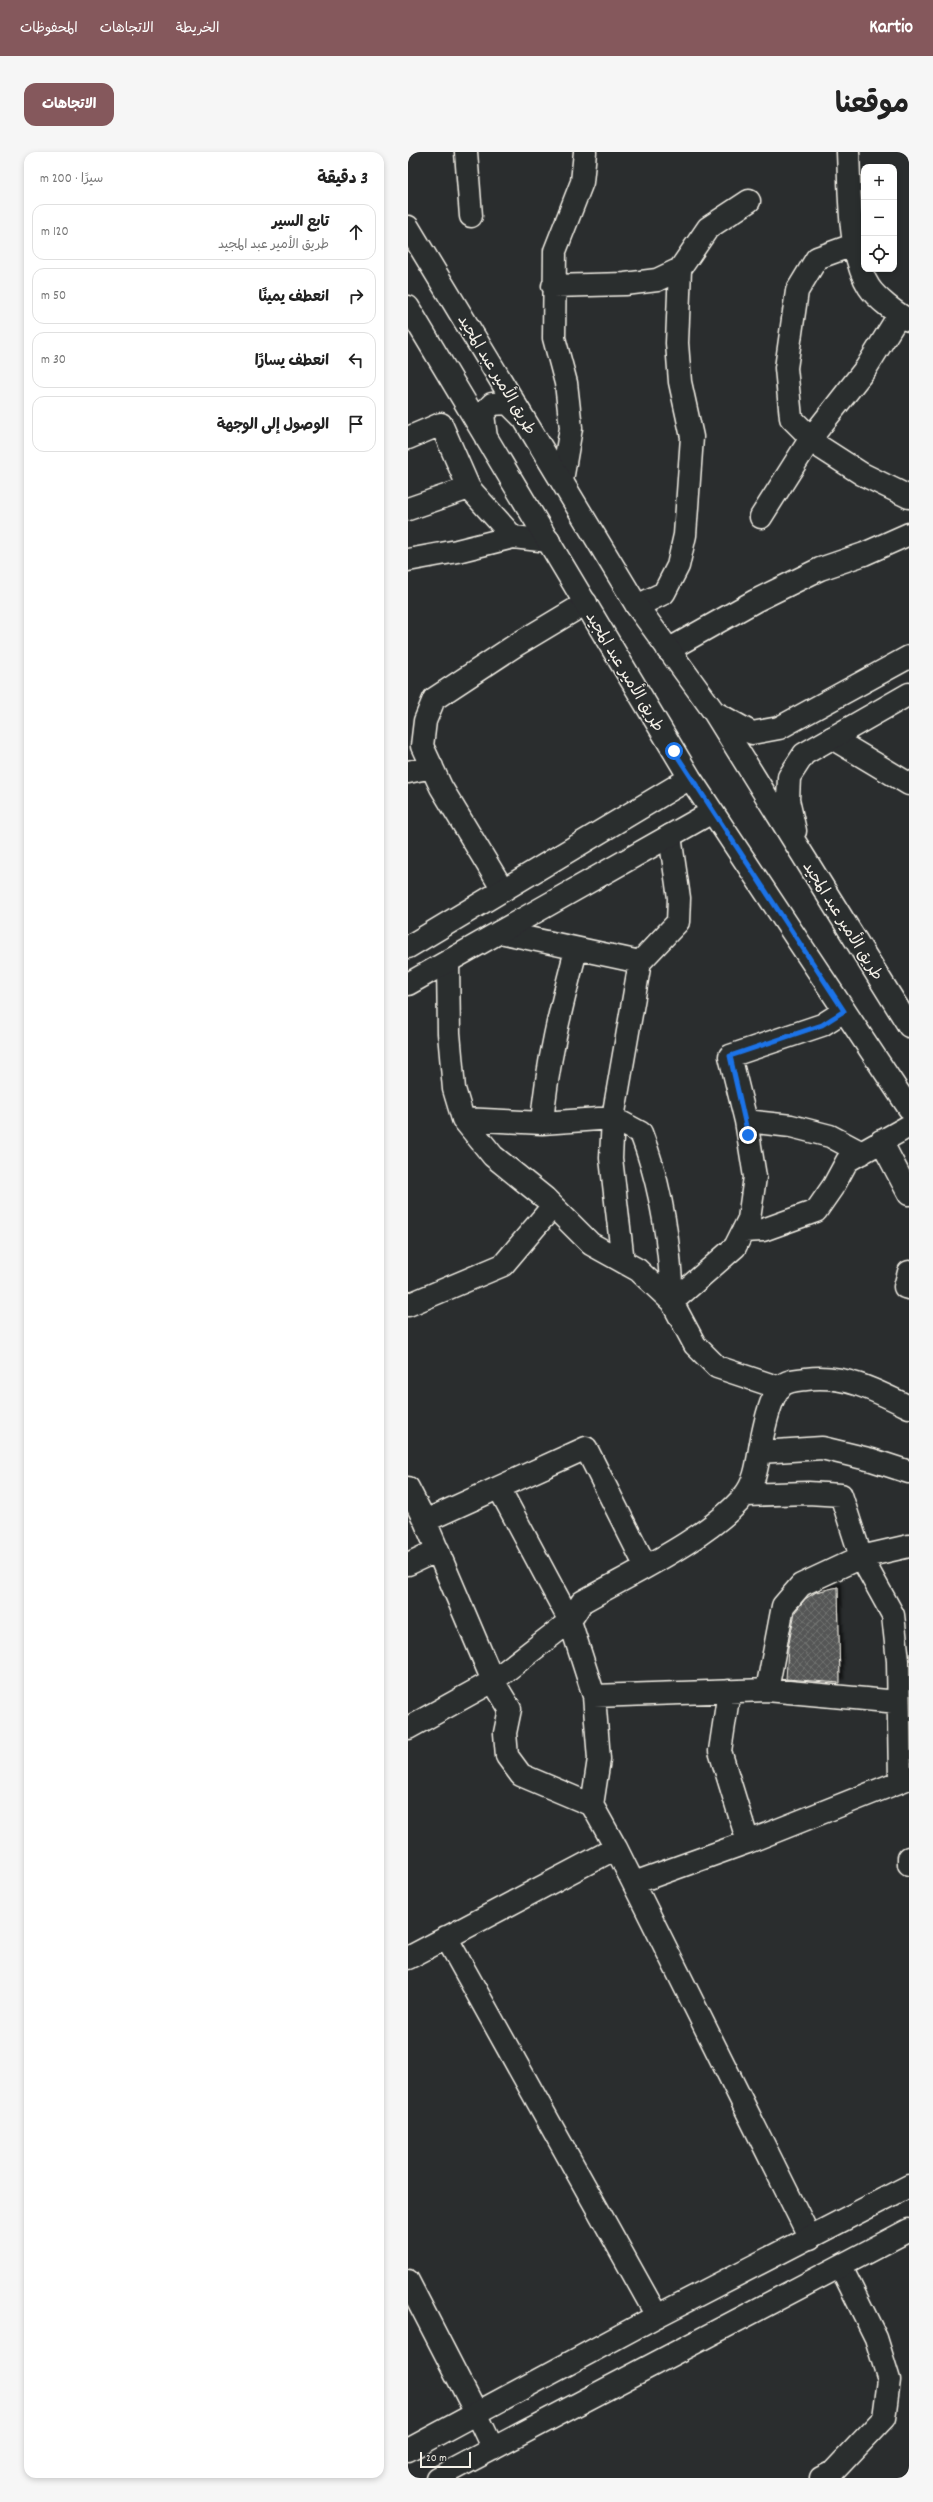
<!DOCTYPE html>
<html lang="ar">
<meta charset="utf-8">
<style>
:root{--surface:#fff;--page:#f6f6f6;--text:#222;--muted:#767676;--line:#e0e0e0;--accent:#85585c}
body{margin:0;font-family:Dekko,"Playpen Sans Arabic",sans-serif;background:var(--page);color:var(--text);direction:rtl}
.controls{position:absolute;right:12px;top:12px;display:grid;overflow:hidden;border-radius:8px;box-shadow:0 2px 6px #0003}
.controls button{width:36px;height:36px;display:grid;place-items:center;padding:0;border:0;border-bottom:1px solid var(--line);background:var(--surface);color:var(--text);font:20px sans-serif}
.scale{position:absolute;left:12px;bottom:10px;width:51px;box-sizing:border-box;padding-left:4px;border:2px solid #f4f1e8;border-top:0;font-size:11px;line-height:14px;white-space:nowrap;color:#f4f1e8;-webkit-text-stroke:3px #2a2d2e;paint-order:stroke}
.stop{position:absolute;width:12px;height:12px;margin:-9px;border:3px solid #1a73e8;border-radius:50%;background:#fff}
.stop.end{background:#1a73e8;border-color:#fff;box-shadow:0 1px 4px #0008}
.list{margin:0;padding:0;list-style:none}
h2{display:flex;justify-content:space-between;align-items:center;height:52px;margin:0;padding:0 16px;font-size:17px}
h2 small{font-size:13px;font-weight:400;color:var(--muted)}
.list li{display:grid;grid-template-columns:26px 1fr auto;gap:12px;align-items:center;box-sizing:border-box;height:56px;margin:0 8px 8px;padding:0 8px;border:1px solid var(--line);border-radius:12px}
.list b{display:block;font-size:15px;white-space:nowrap}
.list p{margin:0;font-size:13px;white-space:nowrap;color:var(--muted)}
.list em{font-size:13px;font-style:normal;color:var(--muted)}
.icon{flex:none;width:22px;height:22px;fill:none;stroke:currentColor;stroke-width:2;stroke-linecap:round;stroke-linejoin:round}
.map{position:relative;flex:none;width:501px;height:2326px;overflow:hidden;direction:ltr;border-radius:12px}
header{display:flex;align-items:center;gap:24px;box-sizing:border-box;height:56px;padding:0 20px;background:var(--accent);color:#fff}
header strong{font-size:19px}
nav{display:flex;gap:22px;margin-inline-start:auto;font-size:14px}
.intro{display:flex;align-items:center;justify-content:space-between;box-sizing:border-box;height:96px;padding:0 24px}
h1{margin:0;font-size:28px}
.button{padding:10px 18px;border-radius:12px;background:var(--accent);color:#fff;font-size:14px;font-weight:700}
main{display:flex;gap:24px;padding:0 24px}
aside{flex:1;background:var(--surface);border-radius:12px;box-shadow:0 2px 6px #0003}
.map>svg:first-child{display:block}
</style>
<header>
<strong>Kartio</strong>
<nav><a>الخريطة</a><a>الاتجاهات</a><a>المحفوظات</a></nav>
</header>
<div class="intro"><h1>موقعنا</h1><a class="button">الاتجاهات</a></div>
<main>
<div class="map">
<svg width="501" height="2326" viewBox="0 0 501 2326">
<defs>
<pattern id="building-cross-hatch" width="8" height="8" patternUnits="userSpaceOnUse"><rect width="8" height="8" fill="#555756"/><path d="M0 0l8 8M0 8l8-8" fill="none" stroke="#6e706e"/></pattern>
<filter id="shadow"><feDropShadow dx="3.5" dy="-3.5" stdDeviation="1" flood-color="#0009"/></filter>
</defs>
<rect width="100%" height="100%" fill="#2a2d2e"/>
<filter id="ink" filterUnits="userSpaceOnUse"><feTurbulence type="fractalNoise" baseFrequency=".025" numOctaves="2"/><feDisplacementMap in="SourceGraphic" scale="8" xChannelSelector="R" yChannelSelector="G"/><feConvolveMatrix kernelMatrix="1 2 1 2 8 2 1 2 1" color-interpolation-filters="sRGB"/></filter>
<g filter="url(#ink)">
<path fill="url(#building-cross-hatch)" stroke="#f4f1e8" filter="url(#shadow)" d="M 430,1435 L 432,1531 L 378,1527 L 380,1496 L 387,1460 L 397,1447 L 408,1440 Z"/>
<g fill="none" stroke-linecap="round" stroke-linejoin="round">
<defs>
<path id="minor" d="M 58,0 L 63,64
M 440,0 C 442,39 440,102 461,135 C 468,146 490,163 501,168
M 445,93 L 409,106 L 389,139 L 378,216 L 383,266 L 412,295 L 454,322 L 501,345
M 145,134 L 217,132 L 249,128 L 272,117
M 0,286 L 33,272 L 61,336 L 105,385
M 154,328 L 163,276 L 158,231 L 146,186 L 147,99 L 174,30 L 177,0
M 0,357 L 61,336
M 353,365 L 403,286 L 458,216 L 491,163
M 0,408 L 49,399 L 105,385 L 141,389
M 229,454 L 256,441 L 270,414 L 277,383 L 284,285 L 272,230 L 269,191 L 272,117 L 300,76 L 341,49
M 260,498 L 347,449 L 412,417 L 456,402 L 501,382
M 424,586 L 501,632
M 0,620 L 24,615
M 95,738 L 33,635 L 14,594 L 17,569 L 26,547 L 108,493 L 178,451
M 92,780 L 232,810
M 40,810 L 41,881 L 46,937 L 55,967 L 85,1004 L 137,1046 L 183,1092 L 230,1118 L 264,1150 L 287,1193 L 309,1215 L 372,1236
M 55,967 L 134,971 L 205,966 L 233,981 C 254,1036 262,1091 264,1150
M 338,969 L 383,974 L 422,984 L 454,1001
M 134,971 C 139,911 153,855 168,798
M 473,989 L 501,1042
M 335,1079 L 355,1078 L 408,1059 L 426,1033 L 439,1009 L 501,974
M 215,1110 L 203,1006 L 205,966 L 232,810 L 270,770 L 271,746 L 262,684
M 501,1120 L 497,1135 L 501,1136
M 264,1150 L 327,1095 L 341,1067 L 347,1025 L 338,969 L 322,904 L 414,873 L 436,859
M 0,1153 L 95,1113 L 145,1054
M 352,1300 L 414,1296 L 464,1308 L 501,1320
M 0,1336 L 17,1369
M 91,1336 L 162,1469 L 186,1544 L 191,1607 L 184,1653
M 337,1343 L 400,1341 L 433,1343 L 453,1405 L 485,1463 L 490,1509 L 492,1629
M 0,1412 L 30,1398
M 237,1413 L 178,1296 L 17,1369 L 85,1529 L 102,1557 L 97,1581 L 99,1604 L 113,1623 L 184,1653 L 208,1696 L 402,2086
M 359,1538 L 375,1454 L 393,1433 L 453,1405 L 501,1394
M 321,1539 L 312,1599 L 340,1690
M 186,1544 L 359,1538 L 490,1550
M 0,1576 L 85,1529 L 162,1469 L 174,1450 C 223,1422 301,1386 336,1344 C 349,1329 350,1305 354,1286 C 357,1272 362,1247 372,1235 C 379,1228 389,1228 398,1227 C 436,1222 467,1238 501,1255
M 501,1706 L 501,1712
M 226,1731 L 340,1690 L 501,1626
M 38,1785 L 249,2164
M 0,1806 L 208,1696
M 0,2129 L 68,2261
M 413,2326 L 425,2320 L 476,2266 L 481,2228 L 468,2186 L 433,2115"/>
<path id="major" d="M 0,75 L 229,454 L 306,560 L 501,874
M 0,155 L 282,626 L 501,956
M 78,286 L 75,262 L 84,252 L 100,251 L 114,265
M 308,561 L 344,581 L 371,576 L 501,505
M 387,679 L 380,648 L 381,625 L 396,602 L 501,542
M 0,795 L 282,626
M 0,832 L 304,660
M 68,2261 L 85,2297
M 0,2298 L 249,2164 L 501,2034
M 29,2326 L 501,2078"/>
</defs>
<use href="#minor" stroke="#f4f1e8" stroke-width="25"/>
<use href="#major" stroke="#f4f1e8" stroke-width="25"/>
<use href="#minor" stroke="#2a2d2e" stroke-width="22"/>
<use href="#major" stroke="#2a2d2e" stroke-width="22"/>
</g>
</g>
<g fill="none" stroke-linecap="round" stroke-linejoin="round" filter="url(#ink)">
<path stroke="#1a73e8" stroke-width="5" d="M 266,599 L 436,859 L 414,873 L 322,904 L 340,983"/>
</g>
<g text-anchor="middle" stroke-width="3" stroke-linejoin="round" paint-order="stroke">
<g font-size="16" fill="#f4f1e8" stroke="#2a2d2e">
<text transform="translate(90 222) rotate(59)" y="6">طريق الأمير عبد المجيد</text>
<text transform="translate(218 519) rotate(59)" y="6">طريق الأمير عبد المجيد</text>
<text transform="translate(436 768) rotate(58)" y="6">طريق الأمير عبد المجيد</text>
</g>
</g>
</svg>
<div class="controls">
<button>+</button>
<button>−</button>
<button><svg class="icon" aria-label="locate" viewBox="0 0 24 24"><circle cx="12" cy="12" r="6"/><path d="M12 2v4M12 18v4M2 12h4M18 12h4"/></svg></button>
</div>
<div class="scale">20 m</div>
<div class="stop" style="left:266px;top:599px"></div>
<div class="stop end" style="left:340px;top:983px"></div>
</div>
<aside>
<h2>3 دقيقة<small>سيرًا · 200 m</small></h2>
<ul class="list">
<li><svg class="icon" aria-label="ahead" viewBox="0 0 24 24"><path d="M12 20V5M6 11l6-6 6 6"/></svg><div><b>تابع السير</b><p>طريق الأمير عبد المجيد</p></div><em>120 m</em></li>
<li><svg class="icon" aria-label="right" viewBox="0 0 24 24"><path d="M7 20v-9h11M14 6l5 5-5 5"/></svg><div><b>انعطف يمينًا</b></div><em>50 m</em></li>
<li><svg class="icon" aria-label="left" viewBox="0 0 24 24"><path d="M17 20v-9H6M10 6l-5 5 5 5"/></svg><div><b>انعطف يسارًا</b></div><em>30 m</em></li>
<li><svg class="icon" aria-label="arrive" viewBox="0 0 24 24"><path d="M6 21V4h12l-3 4 3 4H6"/></svg><div><b>الوصول إلى الوجهة</b></div></li>
</ul>
</aside>
</main>
